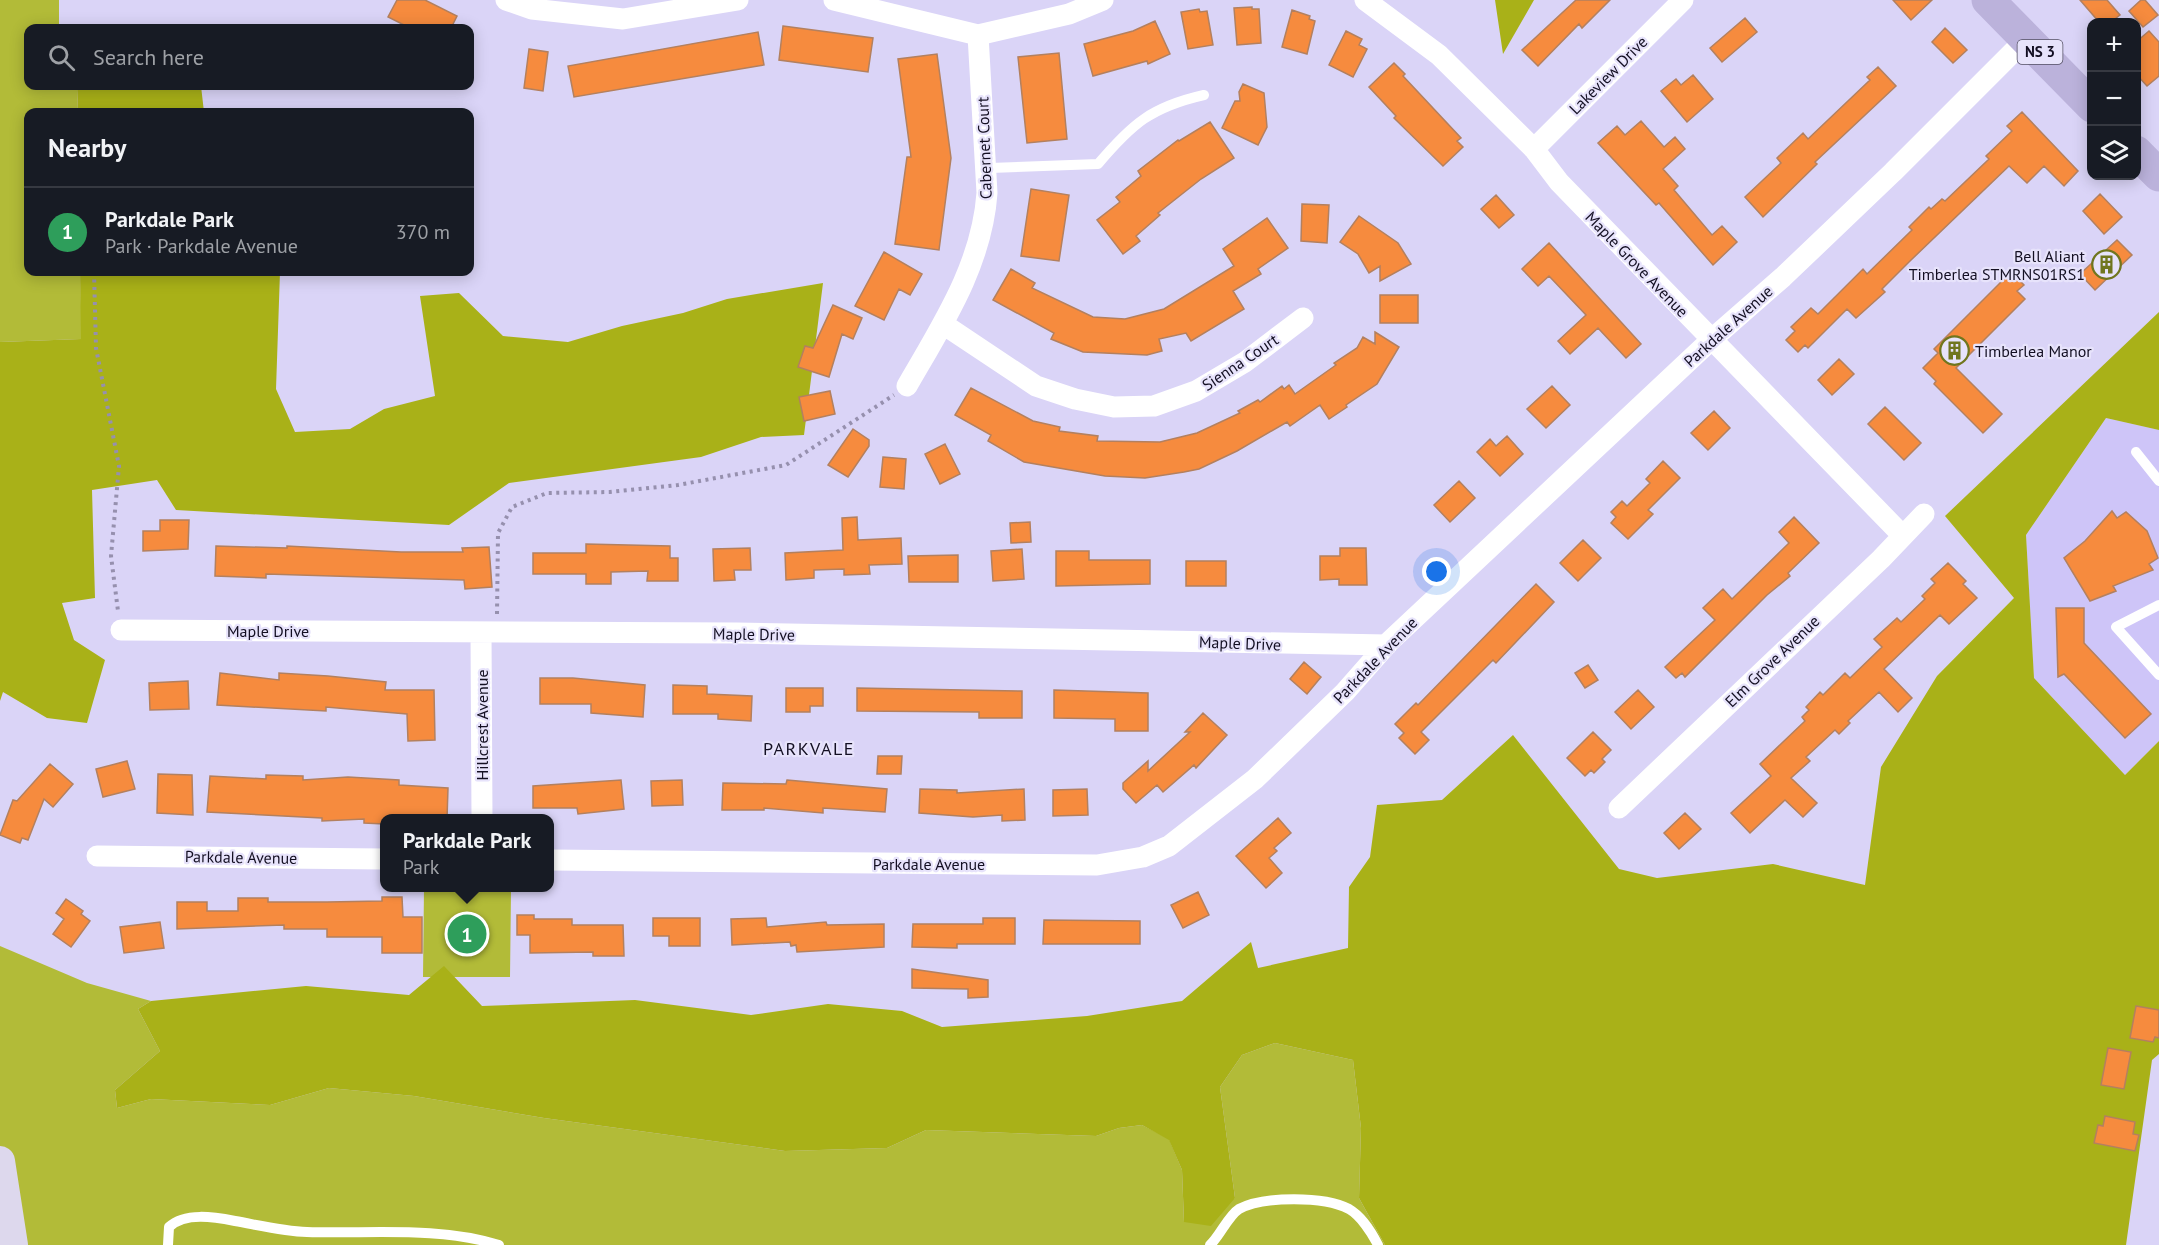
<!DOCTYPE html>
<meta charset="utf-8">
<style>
:root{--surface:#171b24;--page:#20242c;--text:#f1f3f6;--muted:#9ea1a6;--line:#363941;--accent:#ea580c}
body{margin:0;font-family:"PT Sans",sans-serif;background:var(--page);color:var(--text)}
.controls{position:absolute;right:18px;top:18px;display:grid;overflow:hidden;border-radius:12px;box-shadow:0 3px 15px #0003}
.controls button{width:54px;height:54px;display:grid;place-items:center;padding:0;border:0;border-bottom:2px solid var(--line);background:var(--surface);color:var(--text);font:30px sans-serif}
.you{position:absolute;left:1437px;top:572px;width:21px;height:21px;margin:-15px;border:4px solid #fff;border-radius:50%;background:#1a73e8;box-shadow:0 0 0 9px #1a73e833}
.badge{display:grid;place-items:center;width:39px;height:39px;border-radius:50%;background:var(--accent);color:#fff;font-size:20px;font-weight:700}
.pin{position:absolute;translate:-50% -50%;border:3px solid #fff;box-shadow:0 2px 6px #0006}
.popup{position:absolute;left:380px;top:814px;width:174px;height:78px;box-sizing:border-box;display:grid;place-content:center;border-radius:12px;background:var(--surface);filter:drop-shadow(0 2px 4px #0005);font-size:20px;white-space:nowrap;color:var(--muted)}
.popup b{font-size:22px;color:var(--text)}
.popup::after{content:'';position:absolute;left:50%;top:100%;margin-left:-12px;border:12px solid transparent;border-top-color:var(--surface)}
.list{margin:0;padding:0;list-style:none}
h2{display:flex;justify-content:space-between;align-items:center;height:78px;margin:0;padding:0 24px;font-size:26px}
h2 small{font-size:20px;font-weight:400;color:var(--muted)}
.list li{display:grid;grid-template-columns:39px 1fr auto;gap:18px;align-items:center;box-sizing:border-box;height:90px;padding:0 24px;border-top:2px solid var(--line)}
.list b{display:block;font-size:22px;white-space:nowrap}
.list p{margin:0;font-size:20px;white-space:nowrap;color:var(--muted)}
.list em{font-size:20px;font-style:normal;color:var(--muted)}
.icon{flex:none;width:33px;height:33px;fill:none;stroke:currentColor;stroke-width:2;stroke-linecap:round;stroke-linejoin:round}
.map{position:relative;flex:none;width:2159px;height:1245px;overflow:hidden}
.search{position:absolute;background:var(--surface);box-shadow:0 3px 15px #0003;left:24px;top:24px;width:450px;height:66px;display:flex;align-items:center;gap:15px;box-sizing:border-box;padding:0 21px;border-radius:12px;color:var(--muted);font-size:22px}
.panel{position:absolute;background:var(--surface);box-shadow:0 3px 15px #0003;left:24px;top:108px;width:450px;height:168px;border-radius:12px}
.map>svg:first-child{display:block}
</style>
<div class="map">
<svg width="2159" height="1245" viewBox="0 0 2159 1245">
<rect width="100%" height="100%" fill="#dad4f7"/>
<path fill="#cec5f8" d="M 2106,418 L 2159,430 L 2159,741 L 2125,775 L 2034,678 L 2026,535 Z"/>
<path fill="#b2bb38" d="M 0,0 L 59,0 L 59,28 L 28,28 L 28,86 L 77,86 L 78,112 L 28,112 L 28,272 L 80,272 L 82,339 L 0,342 Z
M 424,888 L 511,891 L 510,977 L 423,977 Z
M 0,946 L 87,983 L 151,1001 L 138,1009 L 160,1051 L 115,1090 L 117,1108 L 151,1099 L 270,1105 L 329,1088 L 414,1096 L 544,1118 L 785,1151 L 887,1148 L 926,1130 L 1096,1136 L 1119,1128 L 1142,1125 L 1169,1139 L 1182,1170 L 1184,1222 L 1235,1198 L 1220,1087 L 1242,1055 L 1275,1043 L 1353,1060 L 1361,1128 L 1359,1198 L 1385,1245 L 0,1245 Z"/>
<path fill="#a9b118" d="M 1495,0 L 1534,0 L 1503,54 Z
M 77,86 L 201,86 L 204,112 L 78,112 Z
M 80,272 L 280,272 L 276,389 L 295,432 L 350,429 L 384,409 L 435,396 L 420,296 L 459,293 L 503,336 L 568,342 L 622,326 L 683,313 L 727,299 L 823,283 L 804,435 L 761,437 L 701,457 L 509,483 L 449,525 L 176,510 L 157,480 L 92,490 L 95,598 L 62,603 L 74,640 L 105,660 L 87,723 L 47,718 L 3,692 L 0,701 L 0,342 L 81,339 Z
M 2159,312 L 2159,430 L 2106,418 L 2026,535 L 2034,678 L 2125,775 L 2159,741 L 2159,1054 L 2152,1060 L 2126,1245 L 1385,1245 L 1359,1198 L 1361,1128 L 1353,1060 L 1275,1043 L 1242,1055 L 1220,1087 L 1235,1198 L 1211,1226 L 1184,1222 L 1182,1170 L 1169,1140 L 1142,1125 L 1119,1128 L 1096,1136 L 926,1130 L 887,1148 L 785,1151 L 544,1118 L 414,1096 L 329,1088 L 270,1105 L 151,1099 L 117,1108 L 115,1090 L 160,1051 L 138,1009 L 151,1001 L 306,986 L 409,995 L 444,966 L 482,1006 L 635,1000 L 751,1015 L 828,1004 L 902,1011 L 942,1027 L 1087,1016 L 1182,1001 L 1251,942 L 1258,968 L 1348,948 L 1349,887 L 1370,857 L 1377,805 L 1442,800 L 1513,735 L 1619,869 L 1657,878 L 1773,864 L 1865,885 L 1881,767 L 1937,676 L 2014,598 L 1945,516 Z"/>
<path fill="#f68b3e" stroke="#b3805f" stroke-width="1.5" d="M 397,0 L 425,0 L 457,16 L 451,28 L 410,28 L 388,17 Z
M 1576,0 L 1610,0 L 1582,28 L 1579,24 L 1538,66 L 1522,50 Z
M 1893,0 L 1932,0 L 1911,20 Z
M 2080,0 L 2107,0 L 2120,15 L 2111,22 L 2099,22 Z
M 2141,0 L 2145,0 L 2158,15 L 2143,27 L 2129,11 Z
M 1252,7 L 1252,9 L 1259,9 L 1261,43 L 1237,45 L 1234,8 Z
M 1199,9 L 1200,12 L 1207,11 L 1213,45 L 1188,49 L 1181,12 Z
M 1292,10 L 1310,16 L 1309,19 L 1315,21 L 1307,54 L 1282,47 Z
M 1745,18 L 1757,32 L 1722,62 L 1710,48 Z
M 1155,21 L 1170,54 L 1148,64 L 1147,61 L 1093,76 L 1084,44 L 1133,31 Z
M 783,26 L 873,38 L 868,72 L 779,60 Z
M 1945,28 L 1967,50 L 1953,63 L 1932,42 Z
M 1346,31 L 1362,39 L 1359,45 L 1367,49 L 1353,77 L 1329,65 Z
M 2149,31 L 2159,42 L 2159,76 L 2147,86 L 2136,74 L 2136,42 Z
M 758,32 L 764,65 L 574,97 L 568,66 Z
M 529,49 L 548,52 L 543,91 L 524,88 Z
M 1059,53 L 1067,139 L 1027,143 L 1018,57 Z
M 937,54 L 951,158 L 939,250 L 895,244 L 907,157 L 911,157 L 898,59 Z
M 1394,63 L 1405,74 L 1403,76 L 1461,138 L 1457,141 L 1463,147 L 1443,166 L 1394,118 L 1396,116 L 1369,87 Z
M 1878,67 L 1896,86 L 1815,162 L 1817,164 L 1763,217 L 1745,197 L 1781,163 L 1777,158 L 1803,133 L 1808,139 L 1870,80 L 1867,77 Z
M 1693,75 L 1713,99 L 1687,122 L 1661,91 L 1676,79 L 1681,85 Z
M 1243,84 L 1264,93 L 1267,127 L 1258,145 L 1222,128 L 1235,101 L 1240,101 L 1239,92 Z
M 2022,112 L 2078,171 L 2064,186 L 2044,166 L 2027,183 L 2009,166 L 1910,261 L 1882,289 L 1885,292 L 1856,318 L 1847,309 L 1808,348 L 1805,345 L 1798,352 L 1786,340 L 1795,331 L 1791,327 L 1811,308 L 1818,314 L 1863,269 L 1867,274 L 1912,230 L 1909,227 L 1929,207 L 1931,209 L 1942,199 L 1945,201 L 1989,159 L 1986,156 L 2012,131 L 2007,126 Z
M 1641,121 L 1664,147 L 1675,137 L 1685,149 L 1663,169 L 1678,186 L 1674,190 L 1712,235 L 1722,226 L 1737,242 L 1713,265 L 1659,203 L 1656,205 L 1598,143 L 1617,126 L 1625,135 Z
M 1210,122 L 1234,158 L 1201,179 L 1158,213 L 1160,215 L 1136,236 L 1140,241 L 1123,254 L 1097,220 L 1120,202 L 1116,197 L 1141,176 L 1138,171 L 1178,140 L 1179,141 Z
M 1031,189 L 1069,195 L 1059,261 L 1021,256 Z
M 2100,194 L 2122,217 L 2104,234 L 2083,211 Z
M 1496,195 L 1514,215 L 1499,228 L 1481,209 Z
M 1302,204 L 1329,205 L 1327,243 L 1301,241 Z
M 1359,216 L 1398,243 L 1411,264 L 1380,281 L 1380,266 L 1369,273 L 1358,254 L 1340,242 Z
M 1267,218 L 1288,248 L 1258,269 L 1261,274 L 1233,291 L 1244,309 L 1191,341 L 1186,333 L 1159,339 L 1162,351 L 1147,355 L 1083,352 L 1051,339 L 1054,333 L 993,300 L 1011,269 L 1035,283 L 1032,288 L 1093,317 L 1125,319 L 1164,309 L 1234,266 L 1223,249 Z
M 2117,240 L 2132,255 L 2095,290 L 2080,274 Z
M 1549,243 L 1641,344 L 1626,358 L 1598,328 L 1570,354 L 1558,341 L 1586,315 L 1549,276 L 1538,286 L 1522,269 Z
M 884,252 L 922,274 L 910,295 L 899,289 L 884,320 L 855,306 Z
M 2011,272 L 2024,285 L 2017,291 L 2025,299 L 1956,368 L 2002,414 L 1983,433 L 1934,384 L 1936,381 L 1923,368 L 1938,353 L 1934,349 Z
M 1380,295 L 1418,295 L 1418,323 L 1380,323 Z
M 833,305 L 862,318 L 853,339 L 842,334 L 829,377 L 798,367 L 805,346 L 813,348 Z
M 1375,332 L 1399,347 L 1377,384 L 1346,405 L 1347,407 L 1329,419 L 1320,405 L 1290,426 L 1287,422 L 1237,451 L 1199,469 L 1184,472 L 1145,478 L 1105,476 L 1024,462 L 988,441 L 991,435 L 955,415 L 971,388 L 1033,421 L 1060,427 L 1059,431 L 1098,436 L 1097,441 L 1160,442 L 1197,433 L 1240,413 L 1238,411 L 1258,400 L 1260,402 L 1282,386 L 1284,389 L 1289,385 L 1295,394 L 1336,365 L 1334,363 L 1357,348 L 1363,337 L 1375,344 Z
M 1839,359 L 1854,374 L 1832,395 L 1818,380 Z
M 1552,386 L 1570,405 L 1546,428 L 1527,409 Z
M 830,391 L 835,414 L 804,421 L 799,397 Z
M 1885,407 L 1921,443 L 1904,460 L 1868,424 Z
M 1714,411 L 1730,428 L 1708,450 L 1691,433 Z
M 853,429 L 869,440 L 869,446 L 848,477 L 828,465 Z
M 1507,436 L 1523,454 L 1500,476 L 1477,452 L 1490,439 L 1496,446 Z
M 945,444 L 960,474 L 940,484 L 925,454 Z
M 883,457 L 906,459 L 904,489 L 880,487 Z
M 1663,461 L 1680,478 L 1648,510 L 1653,514 L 1628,539 L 1611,523 L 1616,517 L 1611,512 L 1622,501 L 1627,506 L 1650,483 L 1646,479 Z
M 1459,481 L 1475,498 L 1450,522 L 1434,505 Z
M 2112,511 L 2117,518 L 2126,512 L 2147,531 L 2158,558 L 2149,564 L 2153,570 L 2113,586 L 2116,591 L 2090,601 L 2064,558 L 2085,541 Z
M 857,517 L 858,540 L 901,538 L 902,564 L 869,565 L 870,574 L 844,575 L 844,569 L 814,570 L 814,578 L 786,580 L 785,553 L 843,550 L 842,518 Z
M 1794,517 L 1819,543 L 1788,573 L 1790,576 L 1767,595 L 1685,677 L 1682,673 L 1676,678 L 1665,667 L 1715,620 L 1703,608 L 1723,589 L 1732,599 L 1789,543 L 1779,532 Z
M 160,520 L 189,520 L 188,549 L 143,551 L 143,531 L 160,531 Z
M 1030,522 L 1031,542 L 1011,543 L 1010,523 Z
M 1583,540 L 1601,558 L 1578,581 L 1560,563 Z
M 586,544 L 670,546 L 670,558 L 678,558 L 678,581 L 647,581 L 648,571 L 611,572 L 611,584 L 586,584 L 586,574 L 533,574 L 533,553 L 586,553 Z
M 216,546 L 287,548 L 287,546 L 401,552 L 463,552 L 462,548 L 489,547 L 492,587 L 465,589 L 464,580 L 266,574 L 266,578 L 215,576 Z
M 750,548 L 751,570 L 734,570 L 735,580 L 714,581 L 713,549 Z
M 1340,548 L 1366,548 L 1367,585 L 1339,585 L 1339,579 L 1320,580 L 1320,556 L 1340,556 Z
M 1022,549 L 1024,579 L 993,581 L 991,551 Z
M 1056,551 L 1089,551 L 1089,560 L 1150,560 L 1150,584 L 1056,586 Z
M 958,555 L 958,582 L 909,582 L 908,556 Z
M 1186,561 L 1226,561 L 1226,586 L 1186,586 Z
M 1948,563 L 1966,581 L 1963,584 L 1977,598 L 1949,624 L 1940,615 L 1884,669 L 1912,698 L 1898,712 L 1879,692 L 1848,721 L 1850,723 L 1839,734 L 1835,730 L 1806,757 L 1810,761 L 1791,778 L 1817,803 L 1803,817 L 1785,800 L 1750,833 L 1731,813 L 1771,776 L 1760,764 L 1805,721 L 1802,717 L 1809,710 L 1806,707 L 1820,692 L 1823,695 L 1845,673 L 1850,678 L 1882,647 L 1874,639 L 1897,618 L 1901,622 L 1925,599 L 1922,596 L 1935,583 L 1931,579 Z
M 1536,584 L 1554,602 L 1496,663 L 1493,660 L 1421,732 L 1429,740 L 1415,754 L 1399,738 L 1404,733 L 1395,724 L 1416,703 L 1418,705 Z
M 2056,608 L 2084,608 L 2084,643 L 2151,714 L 2125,738 L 2064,674 L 2058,677 Z
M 1304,662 L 1321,677 L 1307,694 L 1290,679 Z
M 1588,665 L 1598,680 L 1585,688 L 1575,673 Z
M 220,673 L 279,680 L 279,673 L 328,676 L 386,682 L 385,690 L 434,690 L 435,740 L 408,741 L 407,714 L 326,707 L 326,711 L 217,705 Z
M 540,678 L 573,678 L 645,685 L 643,717 L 591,713 L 591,704 L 540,704 Z
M 188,681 L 189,709 L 150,710 L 149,683 Z
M 673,685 L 707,686 L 707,694 L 752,696 L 751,721 L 718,719 L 718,714 L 673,714 Z
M 786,688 L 823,688 L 823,706 L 810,706 L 810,712 L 786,712 Z
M 857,688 L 1022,691 L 1022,718 L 979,718 L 979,712 L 857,711 Z
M 1054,690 L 1148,693 L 1148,731 L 1115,731 L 1115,719 L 1054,718 Z
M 1638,690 L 1654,707 L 1631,729 L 1615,712 Z
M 1203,713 L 1227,735 L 1196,768 L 1194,765 L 1163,792 L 1157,785 L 1136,803 L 1123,789 L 1123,783 L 1148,761 L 1148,771 L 1190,732 L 1185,732 Z
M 1593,732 L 1611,750 L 1602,759 L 1605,762 L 1594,773 L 1591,770 L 1585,776 L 1567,758 Z
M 878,756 L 902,756 L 901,774 L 877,774 Z
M 127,761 L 135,789 L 103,797 L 96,769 Z
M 50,764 L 73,784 L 53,807 L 44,799 L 28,840 L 22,838 L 20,843 L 0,835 L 13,800 L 17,801 Z
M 158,774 L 192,775 L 193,815 L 157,813 Z
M 266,775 L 303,776 L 303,780 L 348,777 L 399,780 L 399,785 L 448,788 L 447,819 L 384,819 L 384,824 L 364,823 L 364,819 L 322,821 L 322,818 L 207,812 L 210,776 L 266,779 Z
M 621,780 L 624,809 L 578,814 L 577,808 L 533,808 L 533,786 Z
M 682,780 L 683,805 L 652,806 L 651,781 Z
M 787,780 L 887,789 L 885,812 L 823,808 L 823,813 L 764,808 L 764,810 L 722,810 L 723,783 L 786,784 Z
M 920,789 L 957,790 L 957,793 L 1024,789 L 1025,820 L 1002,821 L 1002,815 L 973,817 L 919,813 Z
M 1087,789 L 1088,815 L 1053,816 L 1053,790 Z
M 1685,813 L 1701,829 L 1679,849 L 1664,833 Z
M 1278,818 L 1291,833 L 1274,848 L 1277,851 L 1269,858 L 1282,873 L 1266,888 L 1236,856 Z
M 1198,892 L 1209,915 L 1183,928 L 1171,905 Z
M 382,897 L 402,897 L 403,917 L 422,917 L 422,953 L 382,953 L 382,937 L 327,937 L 327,929 L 284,929 L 284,925 L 177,929 L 177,902 L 207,902 L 207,911 L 238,911 L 238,898 L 268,898 L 268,902 L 327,902 L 382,901 Z
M 66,899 L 83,911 L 81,914 L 90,921 L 71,947 L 53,934 L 64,919 L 56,913 Z
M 517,915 L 534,915 L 534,919 L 572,919 L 572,925 L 623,925 L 624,956 L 593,956 L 593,952 L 530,953 L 530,935 L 517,935 Z
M 653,918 L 700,918 L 700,946 L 669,946 L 669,936 L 653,936 Z
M 766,918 L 767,927 L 826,922 L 827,925 L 884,924 L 884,947 L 797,952 L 796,945 L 791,946 L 790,942 L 732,945 L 731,919 Z
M 983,918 L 1015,918 L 1015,944 L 957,944 L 957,948 L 912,947 L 913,924 L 983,924 Z
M 1044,920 L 1140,921 L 1140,944 L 1043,944 Z
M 160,922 L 164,948 L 124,953 L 120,927 Z
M 912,969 L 988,980 L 988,997 L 968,998 L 968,989 L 912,988 Z
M 2136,1006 L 2159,1010 L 2159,1038 L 2155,1037 L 2153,1042 L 2130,1038 Z
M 2108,1048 L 2131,1052 L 2124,1089 L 2101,1085 Z
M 2105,1116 L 2135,1122 L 2133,1134 L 2139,1135 L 2135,1151 L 2094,1143 L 2098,1125 L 2103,1126 Z"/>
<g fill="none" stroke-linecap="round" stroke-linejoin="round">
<path stroke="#9690ae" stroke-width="4" stroke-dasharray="3 4.5" stroke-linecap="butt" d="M 94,272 L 96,348 L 119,466 L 111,556 L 118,611
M 497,614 L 498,533 L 512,507 L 547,493 L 610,492 L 678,485 L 786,465 L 894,395"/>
<path stroke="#fff" stroke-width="10" d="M 986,163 L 990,168 L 1098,164 C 1132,124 1151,107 1204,95
M 2136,452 L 2159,481
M 2159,605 L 2116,627 L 2159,675
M 168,1245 L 169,1227 C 185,1212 214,1217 235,1221 C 258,1225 283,1231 307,1232 C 370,1234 438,1226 499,1245
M 1210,1245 C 1220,1236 1228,1216 1239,1209 C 1264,1196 1324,1196 1349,1209 C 1361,1216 1372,1233 1378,1245"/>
<path stroke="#fff" stroke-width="21" d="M 506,0 L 532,9 L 623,19 L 738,0
M 834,0 L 978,35 L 1069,14 L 1103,0
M 1365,0 L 1439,55 L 1534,149 L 1559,182 L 1903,536
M 1534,149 L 1683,0
M 943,324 L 1036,386 L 1075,399 L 1114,407 L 1154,406 L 1196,391 L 1245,362 L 1303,318
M 907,386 C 942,325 982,265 987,193 L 978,35
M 121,630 L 737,633 L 1387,645
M 481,632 L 482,818
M 1619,808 L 1881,559 L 1924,514
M 97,856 L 384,859
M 550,860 L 1097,865 L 1143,857 L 1169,846 L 1255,779 L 1345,692 L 1389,642 L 1711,340 L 1783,277 L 1893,172 L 2026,39"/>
<path stroke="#ddd8ed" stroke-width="30" d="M 0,1161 L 13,1245"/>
<path stroke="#bbb2db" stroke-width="33" d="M 1988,0 L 2092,106
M 2136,152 L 2159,175"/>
</g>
<defs>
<symbol id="building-ring" viewBox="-11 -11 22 22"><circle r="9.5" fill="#e7e3fb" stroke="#70761e" stroke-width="1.5"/><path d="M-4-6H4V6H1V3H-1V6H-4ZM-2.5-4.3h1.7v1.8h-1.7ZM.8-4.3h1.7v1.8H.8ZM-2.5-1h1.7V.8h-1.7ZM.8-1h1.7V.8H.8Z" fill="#70761e"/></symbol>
</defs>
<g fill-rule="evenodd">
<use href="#building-ring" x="2090" y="248" width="33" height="33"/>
<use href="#building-ring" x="1938" y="334" width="33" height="33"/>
</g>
<g text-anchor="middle" stroke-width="4.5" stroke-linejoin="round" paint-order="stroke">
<rect fill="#e7e3fb" stroke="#534f63" stroke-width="1.5" x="2017.5" y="40" width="45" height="24" rx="4.5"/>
<g font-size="15" font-weight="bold" fill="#130f22">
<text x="2040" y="57">NS 3</text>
</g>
<g font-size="16" fill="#130f22" stroke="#e7e3fb">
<text transform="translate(1608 75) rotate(-45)" y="6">Lakeview Drive</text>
<text transform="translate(984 148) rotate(-92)" y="6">Cabernet Court</text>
<text transform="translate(1637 264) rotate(46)" y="6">Maple Grove Avenue</text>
<text transform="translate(1728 326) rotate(-42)" y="6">Parkdale Avenue</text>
<text transform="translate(1240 362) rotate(-34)" y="6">Sienna Court</text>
<text x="268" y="637">Maple Drive</text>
<text transform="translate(754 634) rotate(1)" y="6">Maple Drive</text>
<text transform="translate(1240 643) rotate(2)" y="6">Maple Drive</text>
<text transform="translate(1375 660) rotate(-46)" y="6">Parkdale Avenue</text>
<text transform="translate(1772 661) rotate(-44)" y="6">Elm Grove Avenue</text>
<text transform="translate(482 725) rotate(-90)" y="6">Hillcrest Avenue</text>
<text transform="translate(241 857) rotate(1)" y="6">Parkdale Avenue</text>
<text x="929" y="870">Parkdale Avenue</text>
</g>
<g font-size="16" fill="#130f22" stroke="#e7e3fb" text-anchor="end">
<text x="2085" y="262">Bell Aliant<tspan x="2085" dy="18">Timberlea STMRNS01RS1</tspan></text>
<text x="1975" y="357" text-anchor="start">Timberlea Manor</text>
</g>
<g font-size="18" letter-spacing="1.5" fill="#130f22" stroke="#e7e3fb">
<text x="809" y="755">PARKVALE</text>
</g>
</g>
</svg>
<div class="controls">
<button>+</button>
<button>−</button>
<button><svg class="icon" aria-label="layers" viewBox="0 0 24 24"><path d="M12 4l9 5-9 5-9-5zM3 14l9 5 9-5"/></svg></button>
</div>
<div class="you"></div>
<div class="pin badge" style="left:467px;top:934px;background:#2e9e5b">1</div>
<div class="popup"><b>Parkdale Park</b>Park</div>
<div class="search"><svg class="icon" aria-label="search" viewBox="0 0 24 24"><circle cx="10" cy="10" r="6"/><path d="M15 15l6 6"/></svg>Search here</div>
<section class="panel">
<h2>Nearby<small></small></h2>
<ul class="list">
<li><span class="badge" style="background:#2e9e5b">1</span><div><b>Parkdale Park</b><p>Park · Parkdale Avenue</p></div><em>370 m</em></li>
</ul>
</section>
</div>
